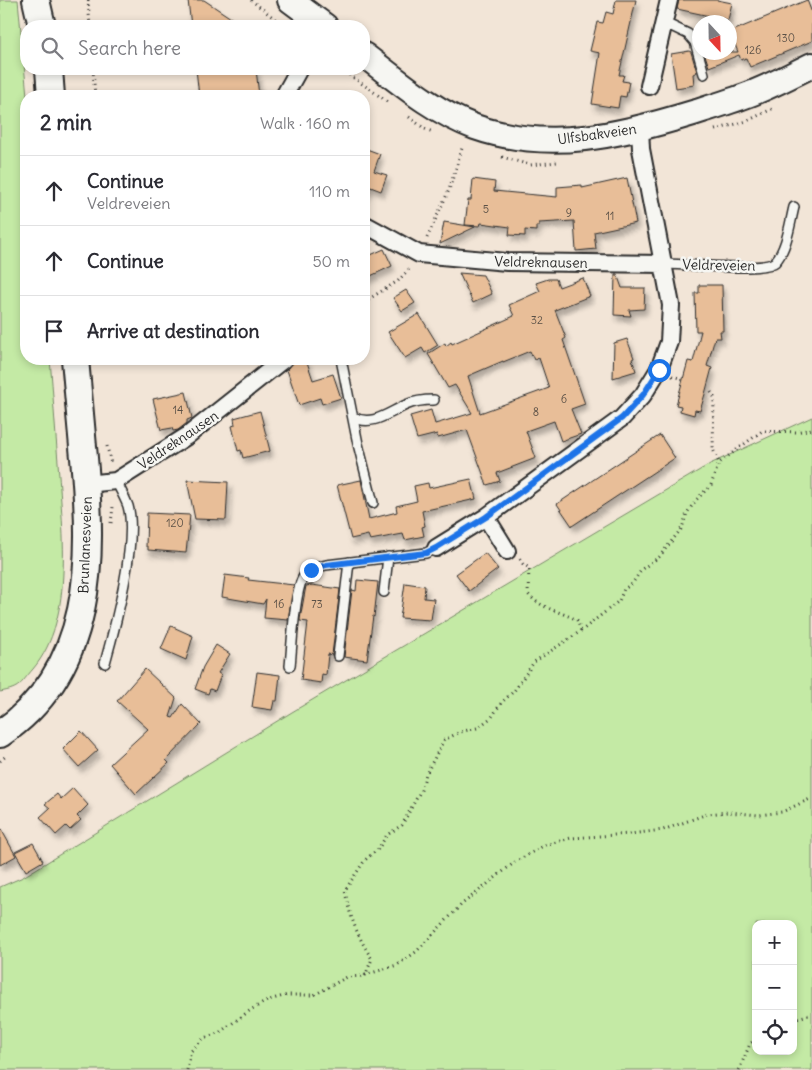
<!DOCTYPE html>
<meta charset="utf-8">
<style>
:root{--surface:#fff;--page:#f2f2f3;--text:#2b2b33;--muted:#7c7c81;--line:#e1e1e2}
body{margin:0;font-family:Delius,sans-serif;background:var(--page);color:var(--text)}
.controls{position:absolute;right:15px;bottom:15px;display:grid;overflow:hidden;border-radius:10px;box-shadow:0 2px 8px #0003}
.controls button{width:45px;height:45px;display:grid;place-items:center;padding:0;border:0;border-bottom:1px solid var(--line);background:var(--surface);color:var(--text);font:25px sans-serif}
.compass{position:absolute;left:692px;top:15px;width:45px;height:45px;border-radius:50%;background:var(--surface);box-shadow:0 2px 8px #0003;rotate:158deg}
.stop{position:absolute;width:15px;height:15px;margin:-11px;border:4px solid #1a73e8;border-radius:50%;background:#fff}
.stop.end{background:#1a73e8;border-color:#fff;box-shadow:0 1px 5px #0008}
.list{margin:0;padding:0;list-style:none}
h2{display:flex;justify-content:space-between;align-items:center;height:65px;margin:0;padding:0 20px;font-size:21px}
h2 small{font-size:16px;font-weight:400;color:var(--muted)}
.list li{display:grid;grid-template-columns:32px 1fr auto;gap:15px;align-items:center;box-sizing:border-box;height:70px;padding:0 20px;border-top:1px solid var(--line)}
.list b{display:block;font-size:19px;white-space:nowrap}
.list p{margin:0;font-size:16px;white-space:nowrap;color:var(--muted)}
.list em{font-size:16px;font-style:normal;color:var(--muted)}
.icon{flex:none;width:28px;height:28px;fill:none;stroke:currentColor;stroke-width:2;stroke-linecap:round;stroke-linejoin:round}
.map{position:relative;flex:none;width:812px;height:1070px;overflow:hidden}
.search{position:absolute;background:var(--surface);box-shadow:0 2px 8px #0003;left:20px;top:20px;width:350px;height:55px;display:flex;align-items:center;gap:12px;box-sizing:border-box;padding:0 18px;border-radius:20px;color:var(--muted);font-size:19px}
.panel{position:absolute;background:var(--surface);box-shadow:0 2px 8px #0003;left:20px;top:90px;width:350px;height:275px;border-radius:20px}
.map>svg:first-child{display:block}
</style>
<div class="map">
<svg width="812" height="1070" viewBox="0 0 812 1070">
<defs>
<filter id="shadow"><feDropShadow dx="3" dy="5.5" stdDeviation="2.5" flood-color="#0004"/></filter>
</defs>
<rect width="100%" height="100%" fill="#f2e5d7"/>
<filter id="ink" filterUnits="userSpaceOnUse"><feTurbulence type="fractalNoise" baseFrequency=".02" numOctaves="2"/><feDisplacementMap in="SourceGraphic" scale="10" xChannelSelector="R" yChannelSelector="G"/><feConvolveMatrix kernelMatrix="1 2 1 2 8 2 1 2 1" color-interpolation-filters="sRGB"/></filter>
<g filter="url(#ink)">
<path fill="#c4eaa5" stroke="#788a68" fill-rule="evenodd" d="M 0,0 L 18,0 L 27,96 L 26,359 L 50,359 C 53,393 55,427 58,462 C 62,525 76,618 33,669 C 19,685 21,688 0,692 Z
M 812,417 L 812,1070 L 0,1070 L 0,887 L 23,877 L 292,712 L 710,464 ZM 756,924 L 793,924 L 793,1051 L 756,1051 Z"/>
<path fill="#e8be98" stroke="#2b2b2b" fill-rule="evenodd" filter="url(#shadow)" d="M 188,0 L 204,0 L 243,26 L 191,26 Z
M 616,0 L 636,0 L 619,75 L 624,75 L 622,81 L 629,82 L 626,97 L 620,96 L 618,108 L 592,104 L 600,53 L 590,51 L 597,22 L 603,23 L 606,12 L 613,14 Z
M 679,0 L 717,0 L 732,3 L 728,20 L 677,9 Z
M 807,0 L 812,13 L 812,41 L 750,67 L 746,58 L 741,60 L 739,55 L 709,67 L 704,52 L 738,52 L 730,32 Z
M 689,51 L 691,52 L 697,72 L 693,74 L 694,85 L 676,88 L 671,54 Z
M 196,69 L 256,69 L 259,96 L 199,96 Z
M 364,148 L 380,154 L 374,171 L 387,175 L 381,191 L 368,186 L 366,193 L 364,192 Z
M 627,178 L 636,223 L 594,232 L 596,249 L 576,251 L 574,221 L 539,223 L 539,226 L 536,226 L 536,231 L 525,230 L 525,236 L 509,235 L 510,227 L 481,223 L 480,226 L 465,225 L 468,200 L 471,200 L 473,179 L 495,182 L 494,191 L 557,197 L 557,187 L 582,185 L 582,188 Z
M 444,222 L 475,227 L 440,244 Z
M 384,249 L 392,266 L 364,279 L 364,258 Z
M 459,273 L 483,275 L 492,294 L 473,303 Z
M 615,274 L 617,274 L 622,288 L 645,288 L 644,309 L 629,310 L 631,316 L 614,315 Z
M 583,278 L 590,296 L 555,310 L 566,338 L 563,340 L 585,404 L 571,409 L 581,434 L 561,441 L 554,421 L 526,431 L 536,458 L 497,473 L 500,481 L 487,485 L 467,430 L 438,438 L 437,434 L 417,439 L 410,416 L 431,410 L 435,424 L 472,413 L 455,385 L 448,388 L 428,354 L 445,343 L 446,346 L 451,342 L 452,344 L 514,316 L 509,305 L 540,291 L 536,283 L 548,279 L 556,279 L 559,287 ZM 530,351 L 534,360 L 539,358 L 549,388 L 480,413 L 468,376 L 503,361 L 503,362 Z
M 699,285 L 722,285 L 723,331 L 720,331 L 721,338 L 715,338 L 707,366 L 712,368 L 705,394 L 700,411 L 695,410 L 694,415 L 680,411 L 681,406 L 676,405 L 688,361 L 693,362 L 701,331 L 696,331 L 695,293 L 699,293 Z
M 406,290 L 415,303 L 402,311 L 393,298 Z
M 419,314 L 438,345 L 425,353 L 422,348 L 405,358 L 388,332 Z
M 627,339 L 634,358 L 632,359 L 636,371 L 613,378 L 614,343 Z
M 294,359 L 306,359 L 313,380 L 333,374 L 341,398 L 322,404 L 320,398 L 299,405 L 287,370 L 293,363 Z
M 186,392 L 192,418 L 187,420 L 187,423 L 178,430 L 173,431 L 172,428 L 161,430 L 153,399 Z
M 260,411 L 270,451 L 243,458 L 241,450 L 238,451 L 232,426 L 235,425 L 234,418 Z
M 660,435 L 675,458 L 572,526 L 557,504 Z
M 471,479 L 476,499 L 422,511 L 425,526 L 422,527 L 424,536 L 405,540 L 403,534 L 370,540 L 368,535 L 351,539 L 337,485 L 361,480 L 369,519 L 397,512 L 396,506 L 417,501 L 414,486 L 428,483 L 429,488 Z
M 187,480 L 228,482 L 226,520 L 195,519 Z
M 147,513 L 190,515 L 186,553 L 148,550 L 148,547 L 146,547 Z
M 485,553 L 498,569 L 469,591 L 456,574 Z
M 225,575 L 249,578 L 248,580 L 294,585 L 288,620 L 264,618 L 266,599 L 263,604 L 222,597 Z
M 357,580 L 378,582 L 374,617 L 373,616 L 367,660 L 344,657 L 352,590 L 356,591 Z
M 405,583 L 425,586 L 424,598 L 434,599 L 431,620 L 400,618 Z
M 312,585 L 340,589 L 332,655 L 328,654 L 326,675 L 322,674 L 321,683 L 301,680 L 308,622 L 300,621 L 300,619 L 306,586 Z
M 171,626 L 193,636 L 186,660 L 161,649 Z
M 216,645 L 230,654 L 218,673 L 221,675 L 215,691 L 210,689 L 208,694 L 195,689 L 203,667 Z
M 145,669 L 176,698 L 170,717 L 173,718 L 182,704 L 201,724 L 166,760 L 169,763 L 136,794 L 110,764 L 148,729 L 117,701 Z
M 257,672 L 280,675 L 277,701 L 274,701 L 272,710 L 252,707 Z
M 81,731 L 98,750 L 79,767 L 63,749 Z
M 73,788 L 88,805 L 77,816 L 81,820 L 70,830 L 66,826 L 56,835 L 40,817 L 50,808 L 45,804 L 57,794 L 61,799 Z
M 0,827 L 16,856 L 0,865 Z
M 33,843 L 43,861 L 26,871 L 15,852 Z"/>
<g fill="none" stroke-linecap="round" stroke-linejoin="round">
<defs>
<path id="lane" d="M 665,23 L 688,34 L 695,42 L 704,74
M 664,264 C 682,264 765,272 775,262 C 787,249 790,223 794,207
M 341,359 L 358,444 L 373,503
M 353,417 C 372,427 388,413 406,405 C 415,401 424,400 434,400
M 384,592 L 388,557
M 338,656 L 349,562
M 105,663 C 115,627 138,541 128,506 C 125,498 120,489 116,481
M 290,666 C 292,649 294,585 305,575 C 310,569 318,567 326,565 L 426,553 L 436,548"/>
<path id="street" d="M 649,86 L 669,0
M 284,96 L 299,69
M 364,224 L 419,254 L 507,262 L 664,264
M 86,484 L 116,481 L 187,436 L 284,359
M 486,517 L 507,551
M 436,548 L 486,517 L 622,418 L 643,395 L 659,369 L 669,342 L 671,305 L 641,149 L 640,128"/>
<path id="secondary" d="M 290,0 L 325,26
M 364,55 C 398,81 434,112 475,127 C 549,153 621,135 693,113 C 712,107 732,101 750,94 C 771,86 792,75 812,65"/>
<path id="primary" d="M 36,0 L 42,26
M 49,69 L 51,96
M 0,734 C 95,670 93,559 84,458 C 81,425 78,392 75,359"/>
</defs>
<use href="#lane" stroke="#2b2b2b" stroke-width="12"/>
<use href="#street" stroke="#2b2b2b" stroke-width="20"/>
<use href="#secondary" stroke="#2b2b2b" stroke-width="28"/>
<use href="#primary" stroke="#2b2b2b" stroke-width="30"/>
<path stroke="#2b2b2b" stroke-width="3" stroke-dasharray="1 4" stroke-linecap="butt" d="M 88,0 L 90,26
M 251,0 L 284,26
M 93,69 L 95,96
M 341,69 L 388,102
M 409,117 L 425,129 L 433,132
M 715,130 L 747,121 L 772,109
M 502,157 L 530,165 L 557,162
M 427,238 L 449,190 L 463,145
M 364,302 L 398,281 L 411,267
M 672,376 L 683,379
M 711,392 L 714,397 L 713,449 L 719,463
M 107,446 L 111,464
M 111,523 L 113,507
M 520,559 L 523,564 L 529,568 L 528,594 C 541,609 560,611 577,620 L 581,631
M 0,761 L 7,755
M 365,975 L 397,965 L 416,952 L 461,905 L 515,862 L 545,845 L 571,838 L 630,834 L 663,830 L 707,814 L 728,812 L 759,815 L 782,812 L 812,798
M 793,1019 L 812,1014
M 187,1070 L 191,1051 L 204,1038 L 220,1032 L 252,1009 L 269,1000 L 287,995 L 314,995 L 347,977 L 365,976 L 372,959 C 358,937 349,916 345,890 L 365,860 L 378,849 L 387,835 L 402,825 L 421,790 L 426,774 L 444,740 L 460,732 L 477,728 L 492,717 L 501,703 L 514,691 L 534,662 L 581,631 L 619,601 L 624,589 L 632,584 L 642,569 L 659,557 L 682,528 L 687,513 L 696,500 L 711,485 L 719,463 L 762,431 L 796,432 L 812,429
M 739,1070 L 750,1044 L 756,1039"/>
<use href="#lane" stroke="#f6f6f2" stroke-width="9"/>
<use href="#street" stroke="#f6f6f2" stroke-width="16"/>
<use href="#secondary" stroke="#f6f6f2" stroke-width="24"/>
<use href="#primary" stroke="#f6f6f2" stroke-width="26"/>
</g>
</g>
<g fill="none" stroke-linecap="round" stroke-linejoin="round" filter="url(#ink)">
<path stroke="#1a73e8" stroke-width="6" d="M 311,570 L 326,565 L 426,553 L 436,548 L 486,517 L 622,418 L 643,395 L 659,370"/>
</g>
<g text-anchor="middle" stroke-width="5" stroke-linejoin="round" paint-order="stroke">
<g font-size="11" fill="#5a5046">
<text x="786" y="42">130</text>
<text x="753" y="54">126</text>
<text x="486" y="213">5</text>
<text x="569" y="217">9</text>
<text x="610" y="220">11</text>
<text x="537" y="324">32</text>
<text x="564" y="403">6</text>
<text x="178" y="414">14</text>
<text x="536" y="416">8</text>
<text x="175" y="527">120</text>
<text x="279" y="608">16</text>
<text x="317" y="608">73</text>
</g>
<g font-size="14" fill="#2b2b2b" stroke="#f6f6f2">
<text transform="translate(597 134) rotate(-8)" y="5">Ulfsbakveien</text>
<text transform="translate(541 262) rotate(1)" y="5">Veldreknausen</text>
<text transform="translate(719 265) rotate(1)" y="5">Veldreveien</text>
<text transform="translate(178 440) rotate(-34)" y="5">Veldreknausen</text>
<text transform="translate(85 545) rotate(-88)" y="5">Brunlanesveien</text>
</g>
</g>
</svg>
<div class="controls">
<button>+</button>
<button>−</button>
<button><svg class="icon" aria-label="locate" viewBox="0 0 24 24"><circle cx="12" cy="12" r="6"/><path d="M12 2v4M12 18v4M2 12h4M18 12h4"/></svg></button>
</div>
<svg class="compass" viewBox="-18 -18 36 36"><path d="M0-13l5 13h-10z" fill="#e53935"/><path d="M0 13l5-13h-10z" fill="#7c7c81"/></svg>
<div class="stop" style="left:659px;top:370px"></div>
<div class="stop end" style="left:311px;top:570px"></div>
<div class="search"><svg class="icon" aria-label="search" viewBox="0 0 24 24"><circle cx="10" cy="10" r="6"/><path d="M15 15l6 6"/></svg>Search here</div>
<section class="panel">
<h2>2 min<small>Walk · 160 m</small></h2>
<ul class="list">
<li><svg class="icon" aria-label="ahead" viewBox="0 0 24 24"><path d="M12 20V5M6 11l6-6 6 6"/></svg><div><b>Continue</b><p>Veldreveien</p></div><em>110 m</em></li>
<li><svg class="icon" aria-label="ahead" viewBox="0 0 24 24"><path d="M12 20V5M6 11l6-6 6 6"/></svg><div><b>Continue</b></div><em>50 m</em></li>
<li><svg class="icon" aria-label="arrive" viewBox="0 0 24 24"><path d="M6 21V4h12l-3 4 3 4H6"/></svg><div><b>Arrive at destination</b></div></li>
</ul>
</section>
</div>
